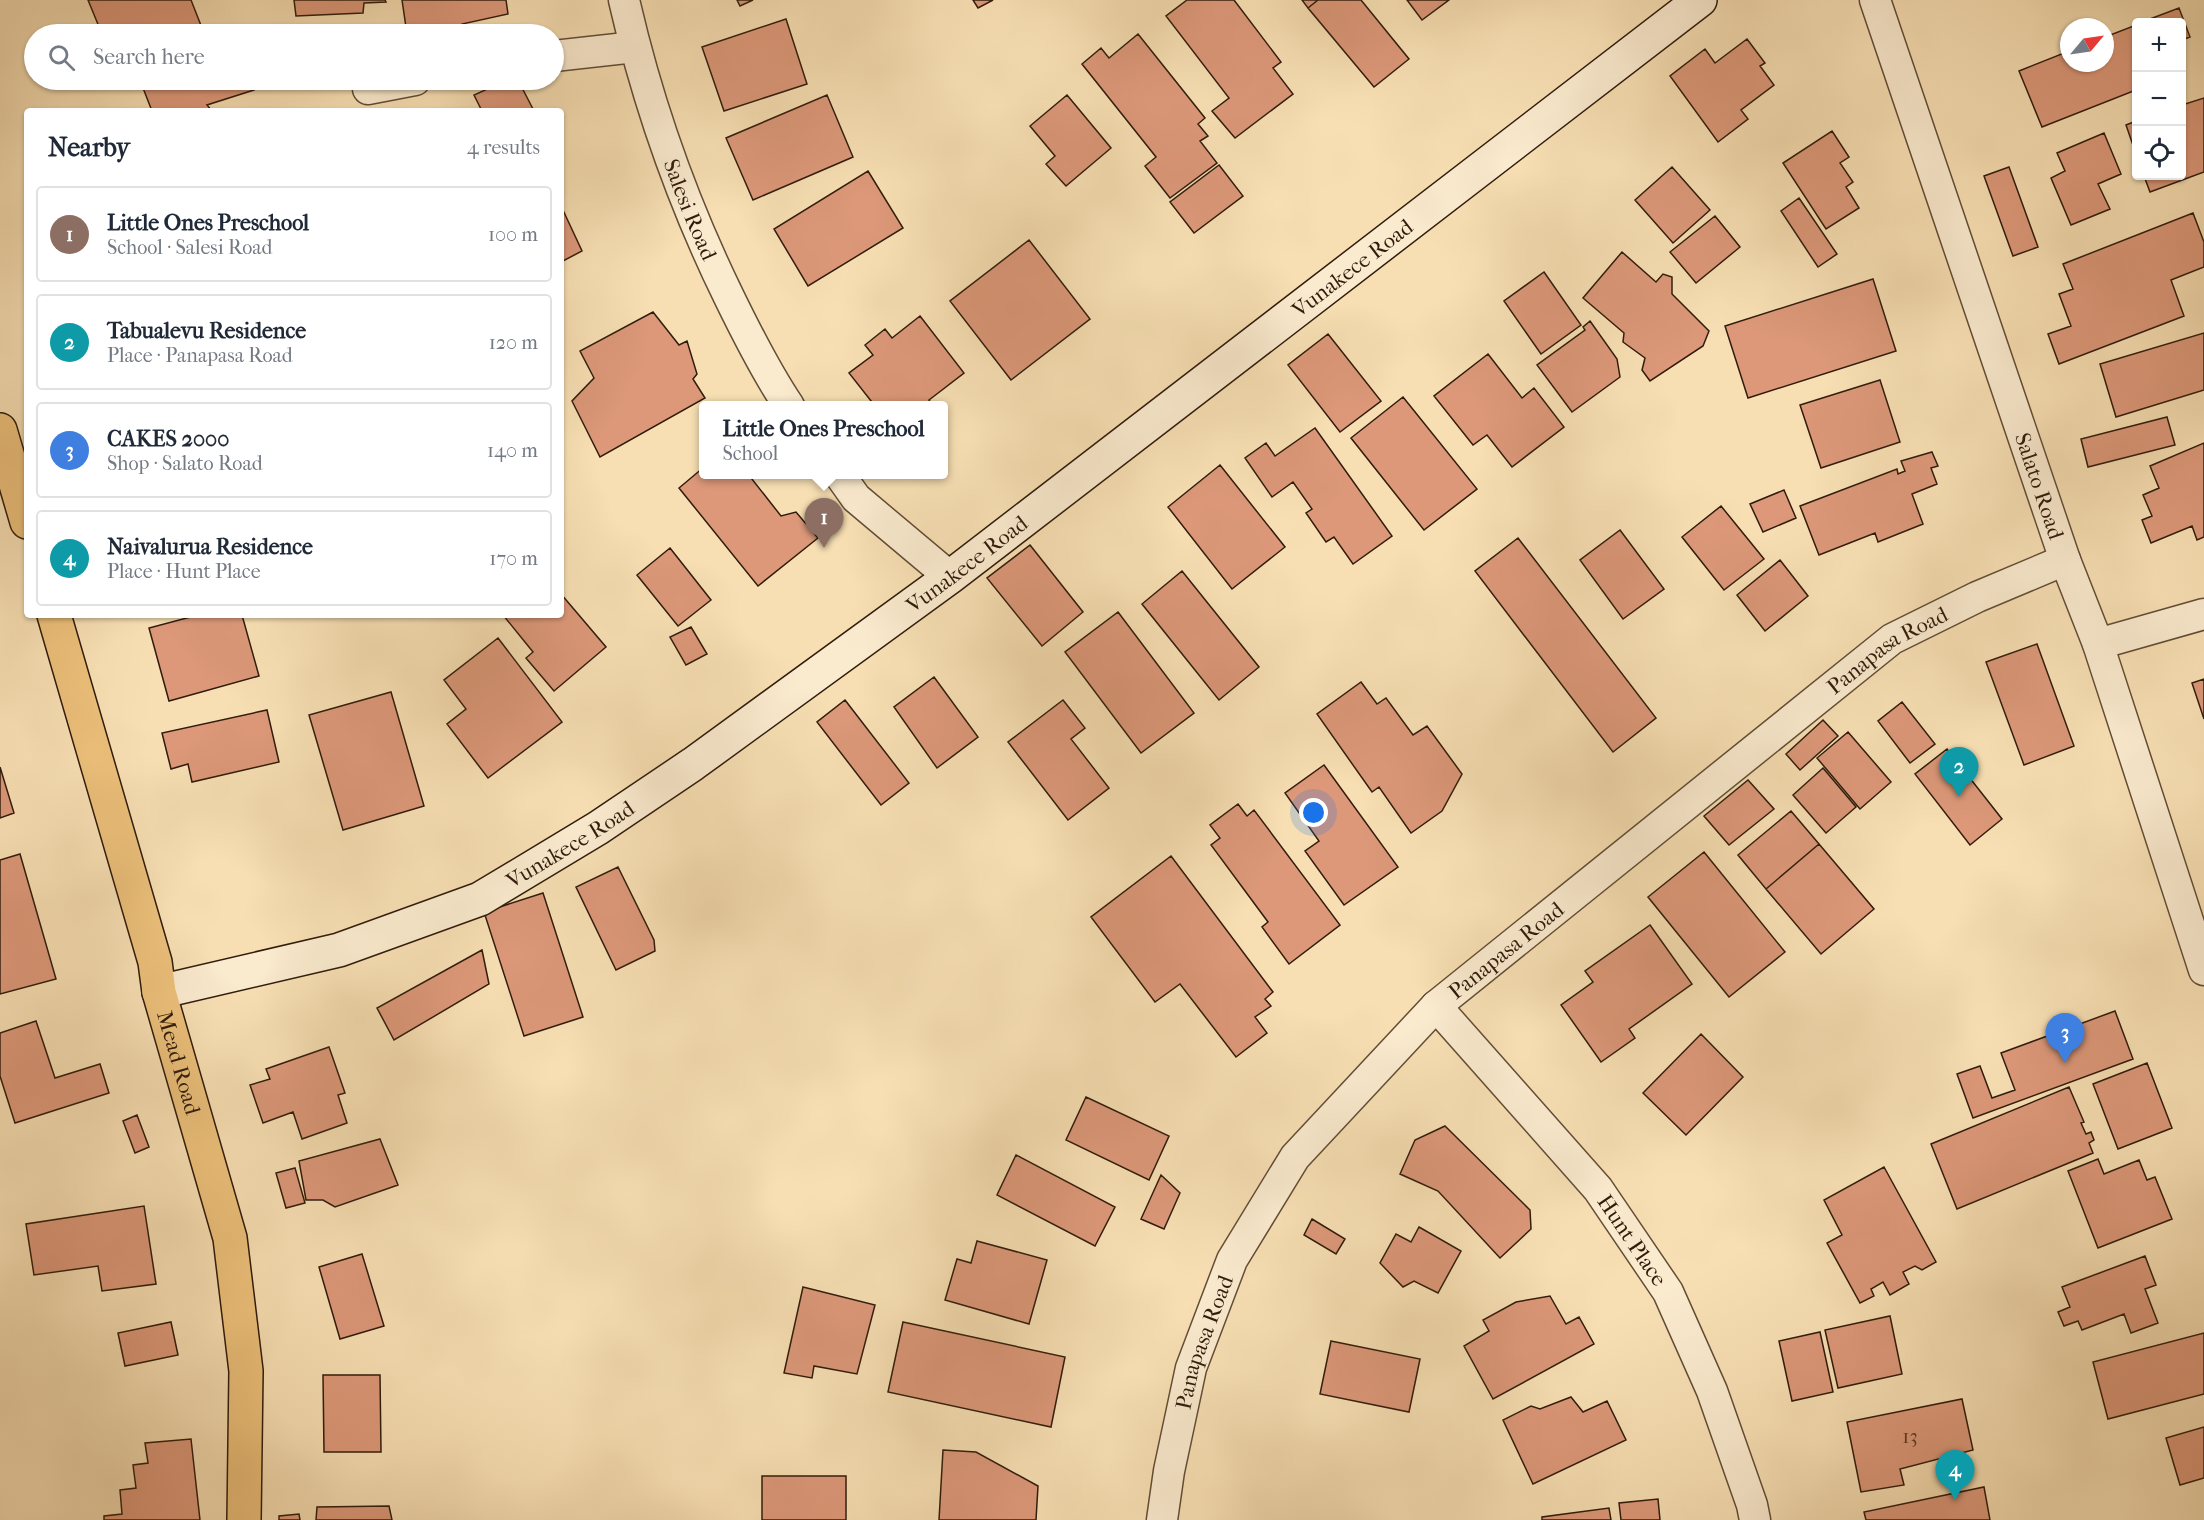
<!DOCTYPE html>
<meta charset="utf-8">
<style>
:root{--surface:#fff;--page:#f6f6f7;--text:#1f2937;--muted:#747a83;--line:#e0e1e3;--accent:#8f2418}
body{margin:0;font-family:"IM FELL French Canon",serif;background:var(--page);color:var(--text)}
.controls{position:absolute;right:18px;top:18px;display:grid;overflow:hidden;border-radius:6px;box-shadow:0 2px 4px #0004}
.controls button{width:54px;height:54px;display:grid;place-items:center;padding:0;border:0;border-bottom:2px solid var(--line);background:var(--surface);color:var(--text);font:30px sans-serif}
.compass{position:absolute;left:2060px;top:18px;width:54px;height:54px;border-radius:50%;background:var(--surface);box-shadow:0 2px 4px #0004;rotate:61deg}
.you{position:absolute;left:1314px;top:813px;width:21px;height:21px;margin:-15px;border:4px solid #fff;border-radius:50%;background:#1a73e8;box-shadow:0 0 0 9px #1a73e833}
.badge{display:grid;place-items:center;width:39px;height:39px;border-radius:50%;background:var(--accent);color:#fff;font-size:20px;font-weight:700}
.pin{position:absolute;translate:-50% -50px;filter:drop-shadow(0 2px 3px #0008)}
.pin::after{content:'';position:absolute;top:32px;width:21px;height:18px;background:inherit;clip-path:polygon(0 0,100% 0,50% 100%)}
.popup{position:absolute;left:699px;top:401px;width:249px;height:78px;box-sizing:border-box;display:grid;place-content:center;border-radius:6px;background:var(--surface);filter:drop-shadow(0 2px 4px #0005);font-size:20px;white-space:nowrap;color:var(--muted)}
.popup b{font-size:22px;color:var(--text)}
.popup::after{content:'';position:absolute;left:50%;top:100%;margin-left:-12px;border:12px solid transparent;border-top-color:var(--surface)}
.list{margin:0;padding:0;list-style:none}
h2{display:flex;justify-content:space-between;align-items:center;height:78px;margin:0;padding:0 24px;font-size:26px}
h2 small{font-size:20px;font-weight:400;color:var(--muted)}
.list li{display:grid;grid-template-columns:39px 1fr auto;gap:18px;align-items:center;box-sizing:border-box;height:96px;margin:0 12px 12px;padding:0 12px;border:2px solid var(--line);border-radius:6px}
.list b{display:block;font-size:22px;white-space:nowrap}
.list p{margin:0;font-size:20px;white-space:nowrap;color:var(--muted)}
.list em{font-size:20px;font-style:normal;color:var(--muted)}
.icon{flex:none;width:33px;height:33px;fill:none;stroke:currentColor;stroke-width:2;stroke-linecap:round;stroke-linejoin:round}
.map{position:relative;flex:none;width:2204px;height:1520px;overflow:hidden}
.search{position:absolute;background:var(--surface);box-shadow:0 2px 4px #0004;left:24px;top:24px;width:540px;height:66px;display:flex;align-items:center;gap:15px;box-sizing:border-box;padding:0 21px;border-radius:33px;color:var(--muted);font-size:22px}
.panel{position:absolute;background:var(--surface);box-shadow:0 2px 4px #0004;left:24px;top:108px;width:540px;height:510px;border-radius:6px}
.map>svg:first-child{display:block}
</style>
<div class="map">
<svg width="2204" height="1520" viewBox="0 0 2204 1520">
<rect width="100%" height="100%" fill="#f7dfb3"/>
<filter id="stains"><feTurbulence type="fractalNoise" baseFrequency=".00333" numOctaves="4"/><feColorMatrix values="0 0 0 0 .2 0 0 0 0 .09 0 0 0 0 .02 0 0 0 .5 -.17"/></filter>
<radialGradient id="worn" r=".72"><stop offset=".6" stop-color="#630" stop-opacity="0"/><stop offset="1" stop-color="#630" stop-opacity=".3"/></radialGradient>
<path fill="#dc9879" stroke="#301c0c" stroke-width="1.5" d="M 88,0 L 191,0 L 202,28 L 185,34 L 102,34 Z
M 294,0 L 385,0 L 386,2 L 364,3 L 363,13 L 296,16 Z
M 402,0 L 506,0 L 508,14 L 462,24 L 463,34 L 407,34 Z
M 737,0 L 753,0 L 740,6 Z
M 973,0 L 993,0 L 978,8 Z
M 1187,0 L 1234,0 L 1281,62 L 1273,68 L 1293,94 L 1235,138 L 1212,111 L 1229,98 L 1166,16 Z
M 1302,0 L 1318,0 L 1308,8 Z
M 1318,0 L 1361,0 L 1409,59 L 1374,87 L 1308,8 Z
M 1407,0 L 1449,0 L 1422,20 Z
M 2179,8 L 2190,37 L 2182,40 L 2182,22 L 2142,22 Z
M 786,19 L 807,84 L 724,111 L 702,47 Z
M 2136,25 L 2136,90 L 2042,127 L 2019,71 L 2069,51 L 2069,63 L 2105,63 L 2105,37 Z
M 1138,34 L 1205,118 L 1198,124 L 1208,136 L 1200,141 L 1217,163 L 1170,198 L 1145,166 L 1156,157 L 1082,64 L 1101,48 L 1109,58 Z
M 1747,39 L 1765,63 L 1760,66 L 1774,85 L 1741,110 L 1748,119 L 1718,142 L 1670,76 L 1705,49 L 1715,63 Z
M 157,80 L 249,80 L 254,90 L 207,105 L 212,111 L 152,111 L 143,88 L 158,82 Z
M 507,80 L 518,80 L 534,111 L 482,111 L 474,95 Z
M 827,95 L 853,157 L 753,200 L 726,138 Z
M 1067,95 L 1111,148 L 1066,186 L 1046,164 L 1055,156 L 1030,126 Z
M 2204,98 L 2204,172 L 2150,192 L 2144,176 L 2182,176 L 2182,105 Z
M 2136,121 L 2136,154 L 2126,125 Z
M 1832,131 L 1849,157 L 1840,163 L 1853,182 L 1846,187 L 1859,208 L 1826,229 L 1783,163 Z
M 2104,133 L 2121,174 L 2098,184 L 2110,209 L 2071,225 L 2051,178 L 2065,171 L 2057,153 Z
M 1219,165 L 1243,196 L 1194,233 L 1170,202 Z
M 1672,167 L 1710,210 L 1673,243 L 1635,200 Z
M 2009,167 L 2038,247 L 2013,256 L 1984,176 Z
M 868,171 L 903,228 L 808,286 L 774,229 Z
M 1799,198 L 1837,254 L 1818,267 L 1781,211 Z
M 562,208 L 582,251 L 561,262 L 561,209 Z
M 2193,213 L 2204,242 L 2204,267 L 2171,280 L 2184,316 L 2059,364 L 2048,334 L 2071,326 L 2059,294 L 2073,289 L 2063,264 Z
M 1715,216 L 1740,247 L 1696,283 L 1670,252 Z
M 1029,240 L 1090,319 L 1011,380 L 950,301 Z
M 1622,252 L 1656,282 L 1663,274 L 1672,277 L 1672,294 L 1709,331 L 1703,346 L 1650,381 L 1642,370 L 1645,358 L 1623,342 L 1624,333 L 1583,298 Z
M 1544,272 L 1581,325 L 1541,354 L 1504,301 Z
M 1873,279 L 1896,351 L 1748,398 L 1725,326 Z
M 653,312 L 679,345 L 687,341 L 697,374 L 693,379 L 705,398 L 600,457 L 572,401 L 594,378 L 580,351 Z
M 920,316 L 964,373 L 929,400 L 934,406 L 875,406 L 849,373 L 873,355 L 865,345 L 885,329 L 892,338 Z
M 1590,321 L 1617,359 L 1620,377 L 1572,412 L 1537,365 L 1585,330 L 1583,327 Z
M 2204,333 L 2204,390 L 2116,417 L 2100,364 Z
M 1328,334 L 1381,401 L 1340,432 L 1288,365 Z
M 1488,354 L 1522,398 L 1534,388 L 1564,427 L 1512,467 L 1487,435 L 1473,445 L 1434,396 Z
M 1880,380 L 1900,442 L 1821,468 L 1800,405 Z
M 1403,397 L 1477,489 L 1424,530 L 1351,438 Z
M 2167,417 L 2175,445 L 2088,467 L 2081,439 Z
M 1315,428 L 1392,536 L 1353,564 L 1334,537 L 1326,542 L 1306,513 L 1312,509 L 1293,482 L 1272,497 L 1245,458 L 1266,443 L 1275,456 Z
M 2204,443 L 2204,537 L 2197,540 L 2192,526 L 2151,543 L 2142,520 L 2152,516 L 2143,495 L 2159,488 L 2150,466 Z
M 1932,452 L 1938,466 L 1931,468 L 1937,484 L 1912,494 L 1923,524 L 1878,542 L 1875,533 L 1819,555 L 1800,506 L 1897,469 L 1898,474 L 1905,471 L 1901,461 Z
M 1220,465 L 1285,547 L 1232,589 L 1168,507 Z
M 704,467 L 704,474 L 748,474 L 781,516 L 796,512 L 818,538 L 758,586 L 679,488 Z
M 1784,490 L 1796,518 L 1763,532 L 1750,504 Z
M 1721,506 L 1764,559 L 1724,590 L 1682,537 Z
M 1620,530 L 1664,589 L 1623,619 L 1580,560 Z
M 1518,538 L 1656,718 L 1613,752 L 1475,571 Z
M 1030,545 L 1083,612 L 1042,646 L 987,578 Z
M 670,548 L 711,600 L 678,626 L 637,575 Z
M 1780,560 L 1808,596 L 1765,631 L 1737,595 Z
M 1182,571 L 1259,667 L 1219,700 L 1142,604 Z
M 561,594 L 606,647 L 554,691 L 526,658 L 533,652 L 503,615 L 561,615 Z
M 1118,612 L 1194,713 L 1141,753 L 1065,652 Z
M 198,615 L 242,615 L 259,676 L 169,701 L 149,628 Z
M 691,627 L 707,654 L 686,665 L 670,637 Z
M 498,638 L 562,722 L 488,778 L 447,724 L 466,709 L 444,680 Z
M 2037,644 L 2074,746 L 2024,765 L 1986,662 Z
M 934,677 L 978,737 L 937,768 L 894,707 Z
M 2204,679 L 2204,719 L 2192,683 Z
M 1361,682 L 1377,704 L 1386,698 L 1413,735 L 1427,726 L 1462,774 L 1442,811 L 1411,833 L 1379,787 L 1372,792 L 1317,714 Z
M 391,692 L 424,806 L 343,830 L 309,715 Z
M 845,700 L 909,783 L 881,805 L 817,722 Z
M 1063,700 L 1085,728 L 1071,739 L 1109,788 L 1068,820 L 1008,742 Z
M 1902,702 L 1935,744 L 1910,763 L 1878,721 Z
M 267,710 L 279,762 L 192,782 L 188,764 L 171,769 L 162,733 Z
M 1823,720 L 1838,736 L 1800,770 L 1786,754 Z
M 1848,732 L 1891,782 L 1860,809 L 1817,758 Z
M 1947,749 L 2002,819 L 1970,845 L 1915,774 Z
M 1324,765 L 1398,867 L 1344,905 L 1305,851 L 1319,841 L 1285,793 Z
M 0,767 L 14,813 L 0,818 Z
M 1823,768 L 1856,807 L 1826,833 L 1793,795 Z
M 1748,780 L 1774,809 L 1729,845 L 1704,816 Z
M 1238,804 L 1247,816 L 1254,810 L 1340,925 L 1289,964 L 1262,927 L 1268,922 L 1211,845 L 1220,838 L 1210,825 Z
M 1791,811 L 1819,844 L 1766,889 L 1738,855 Z
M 1819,844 L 1874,909 L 1821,954 L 1766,889 Z
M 1704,852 L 1785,952 L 1729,997 L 1648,897 Z
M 20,854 L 56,979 L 0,994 L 0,860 Z
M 1171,856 L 1273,992 L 1265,999 L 1271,1006 L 1255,1017 L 1267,1033 L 1236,1057 L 1180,984 L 1155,1002 L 1091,917 Z
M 618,867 L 654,940 L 655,951 L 616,970 L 576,887 Z
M 543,893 L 583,1017 L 524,1036 L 484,912 Z
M 1650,925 L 1692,984 L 1629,1029 L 1635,1038 L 1601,1062 L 1561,1005 L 1593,982 L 1585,971 Z
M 482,950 L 489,984 L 394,1040 L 377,1008 Z
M 2115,1011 L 2133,1059 L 1973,1118 L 1957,1074 L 1980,1066 L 1992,1098 L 2015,1090 L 2001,1053 Z
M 36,1021 L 55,1078 L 100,1064 L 109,1093 L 15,1123 L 0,1076 L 0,1033 Z
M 1701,1034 L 1743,1077 L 1686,1135 L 1643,1093 Z
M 329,1047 L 345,1093 L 338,1095 L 347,1123 L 302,1139 L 293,1112 L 263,1123 L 250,1085 L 270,1079 L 266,1069 Z
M 2147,1063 L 2172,1128 L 2118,1149 L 2093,1084 Z
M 2069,1087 L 2084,1122 L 2081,1123 L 2086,1134 L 2091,1132 L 2094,1140 L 2089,1143 L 2093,1153 L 1957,1209 L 1931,1144 Z
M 1086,1097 L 1169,1136 L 1149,1180 L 1066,1140 Z
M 137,1115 L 149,1147 L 135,1153 L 123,1121 Z
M 1445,1126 L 1530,1210 L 1531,1229 L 1500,1258 L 1438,1191 L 1400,1174 L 1415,1140 Z
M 380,1139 L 398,1185 L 335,1207 L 323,1200 L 306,1200 L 299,1161 Z
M 1016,1155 L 1115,1207 L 1095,1246 L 997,1195 Z
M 2098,1159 L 2104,1174 L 2139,1160 L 2147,1180 L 2155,1177 L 2172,1219 L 2098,1248 L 2068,1171 Z
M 1884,1167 L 1936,1262 L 1922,1270 L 1915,1266 L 1903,1272 L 1909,1284 L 1890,1295 L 1883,1282 L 1871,1289 L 1874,1296 L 1860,1303 L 1827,1243 L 1842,1235 L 1824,1200 Z
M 295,1168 L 305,1203 L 286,1208 L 276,1173 Z
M 1161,1175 L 1180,1193 L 1164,1229 L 1141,1219 Z
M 144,1206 L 156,1284 L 102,1291 L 98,1266 L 34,1275 L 26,1224 Z
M 1312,1219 L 1345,1239 L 1336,1254 L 1304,1235 Z
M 1419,1227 L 1461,1251 L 1438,1293 L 1414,1281 L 1403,1287 L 1380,1263 L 1396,1234 L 1411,1242 Z
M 977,1241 L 1047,1260 L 1029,1324 L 945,1300 L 957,1259 L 971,1263 Z
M 362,1254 L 384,1326 L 340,1339 L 319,1267 Z
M 2145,1256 L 2156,1285 L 2145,1289 L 2158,1323 L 2131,1333 L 2124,1314 L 2082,1330 L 2078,1321 L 2064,1326 L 2058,1312 L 2070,1307 L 2062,1287 Z
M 803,1287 L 875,1305 L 857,1374 L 814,1366 L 812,1378 L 784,1373 Z
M 1550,1296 L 1566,1324 L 1579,1317 L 1594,1344 L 1493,1399 L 1464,1346 L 1489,1331 L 1483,1320 L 1516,1302 Z
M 1890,1316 L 1902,1374 L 1838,1388 L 1825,1330 Z
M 171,1322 L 178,1355 L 125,1366 L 118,1333 Z
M 903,1322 L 1065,1357 L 1051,1427 L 888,1392 Z
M 1820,1332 L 1833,1392 L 1792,1401 L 1779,1341 Z
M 2204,1333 L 2204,1394 L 2108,1419 L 2093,1362 Z
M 1331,1341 L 1420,1359 L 1409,1412 L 1320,1394 Z
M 323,1375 L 380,1375 L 381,1452 L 324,1452 Z
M 1571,1397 L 1583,1412 L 1607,1401 L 1626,1440 L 1533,1484 L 1503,1420 L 1531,1406 L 1540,1409 Z
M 1962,1399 L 1973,1450 L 1900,1469 L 1904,1485 L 1861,1492 L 1847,1422 Z
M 2204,1427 L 2204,1478 L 2180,1485 L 2166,1438 Z
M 191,1439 L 200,1520 L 104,1520 L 104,1516 L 122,1514 L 120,1490 L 136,1488 L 133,1465 L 148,1463 L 145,1443 Z
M 943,1450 L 976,1452 L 1038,1486 L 1036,1520 L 939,1520 Z
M 762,1476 L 846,1476 L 846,1520 L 762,1520 Z
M 1984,1487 L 1990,1520 L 1866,1520 L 1864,1512 Z
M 1658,1499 L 1660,1520 L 1621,1520 L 1619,1503 Z
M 389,1506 L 392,1520 L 316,1520 L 317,1507 Z
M 1609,1508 L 1611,1520 L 1542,1520 L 1542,1517 Z
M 299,1514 L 300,1520 L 279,1520 L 279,1516 Z"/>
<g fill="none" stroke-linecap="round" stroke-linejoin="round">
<defs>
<g id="minor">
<path id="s1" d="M 624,0 C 648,105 682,201 729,297 C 747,334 766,372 789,406"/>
<path id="s2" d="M 1875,0 L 2065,560 L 2098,644 L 2204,970"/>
<path d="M 554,56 L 635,47"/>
<path d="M 368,89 L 415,80"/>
<path d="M 839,474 L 856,498 L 950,577"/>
<path d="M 2098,644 L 2204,614"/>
<path id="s3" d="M 1436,1006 L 1598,1189 L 1668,1292 L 1712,1391 L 1752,1505 L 1755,1520"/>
<path id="s4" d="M 1162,1520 L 1169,1471 L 1191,1368 L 1232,1260 L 1295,1157 L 1436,1006 L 1892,639 L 1977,597 L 2065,560"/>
</g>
<g id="secondary">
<path id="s5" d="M 159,992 L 339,950 L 480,899 L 598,828 L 693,764 L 950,577 L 1700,0"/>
</g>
<g id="primary">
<path d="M 0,430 L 27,522"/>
<path id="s6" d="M 54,615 L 155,962 L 159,992 L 230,1238 L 246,1371 L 244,1520"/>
</g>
</defs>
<use href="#minor" stroke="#624d36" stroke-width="33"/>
<use href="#secondary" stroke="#301c0c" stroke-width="36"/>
<use href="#primary" stroke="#301c0c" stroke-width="36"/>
<use href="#minor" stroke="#faeace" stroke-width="30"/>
<use href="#secondary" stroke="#faeace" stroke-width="33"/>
<use href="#primary" stroke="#ecc07a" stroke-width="33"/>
</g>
<g text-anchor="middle" stroke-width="4.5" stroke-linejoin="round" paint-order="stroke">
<g font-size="20" fill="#5b3b27">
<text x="1910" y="1443">13</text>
</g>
<g font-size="22" fill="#301c0c" stroke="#faeace">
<text dy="8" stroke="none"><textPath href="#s1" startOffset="220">Salesi Road</textPath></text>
<text dy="8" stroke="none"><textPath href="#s5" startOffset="1412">Vunakece Road</textPath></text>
<text dy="8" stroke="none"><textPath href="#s2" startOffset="513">Salato Road</textPath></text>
<text dy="8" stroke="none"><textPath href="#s5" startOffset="926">Vunakece Road</textPath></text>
<text dy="8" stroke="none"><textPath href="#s4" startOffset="1173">Panapasa Road</textPath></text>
<text dy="8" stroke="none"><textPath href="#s5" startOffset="440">Vunakece Road</textPath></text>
<text dy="8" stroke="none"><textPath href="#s4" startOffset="687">Panapasa Road</textPath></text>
<text dy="8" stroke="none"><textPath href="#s6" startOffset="465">Mead Road</textPath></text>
<text dy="8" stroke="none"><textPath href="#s3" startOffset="306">Hunt Place</textPath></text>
<text dy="8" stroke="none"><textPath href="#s4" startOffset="183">Panapasa Road</textPath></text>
</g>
</g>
<rect width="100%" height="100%" filter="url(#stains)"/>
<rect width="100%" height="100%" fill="url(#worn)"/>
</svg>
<div class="controls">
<button>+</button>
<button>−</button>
<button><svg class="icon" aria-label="locate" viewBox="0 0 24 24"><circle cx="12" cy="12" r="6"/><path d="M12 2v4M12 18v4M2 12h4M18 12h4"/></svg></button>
</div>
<svg class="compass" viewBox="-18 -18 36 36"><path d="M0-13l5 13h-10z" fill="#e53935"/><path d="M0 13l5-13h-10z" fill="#747a83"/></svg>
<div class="you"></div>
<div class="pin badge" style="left:824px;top:548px;background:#8d6e63">1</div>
<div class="popup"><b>Little Ones Preschool</b>School</div>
<div class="pin badge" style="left:1959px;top:797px;background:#0f9aa8">2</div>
<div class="pin badge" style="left:2065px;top:1063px;background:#3f7fe0">3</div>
<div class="pin badge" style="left:1955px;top:1500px;background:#0f9aa8">4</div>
<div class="search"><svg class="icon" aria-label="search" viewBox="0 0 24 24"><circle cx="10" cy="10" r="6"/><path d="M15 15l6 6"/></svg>Search here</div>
<section class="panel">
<h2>Nearby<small>4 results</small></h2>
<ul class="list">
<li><span class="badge" style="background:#8d6e63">1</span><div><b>Little Ones Preschool</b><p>School · Salesi Road</p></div><em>100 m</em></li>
<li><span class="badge" style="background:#0f9aa8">2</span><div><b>Tabualevu Residence</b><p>Place · Panapasa Road</p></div><em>120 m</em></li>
<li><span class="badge" style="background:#3f7fe0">3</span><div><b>CAKES 2000</b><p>Shop · Salato Road</p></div><em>140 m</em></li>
<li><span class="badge" style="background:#0f9aa8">4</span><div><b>Naivalurua Residence</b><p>Place · Hunt Place</p></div><em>170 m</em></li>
</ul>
</section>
</div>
